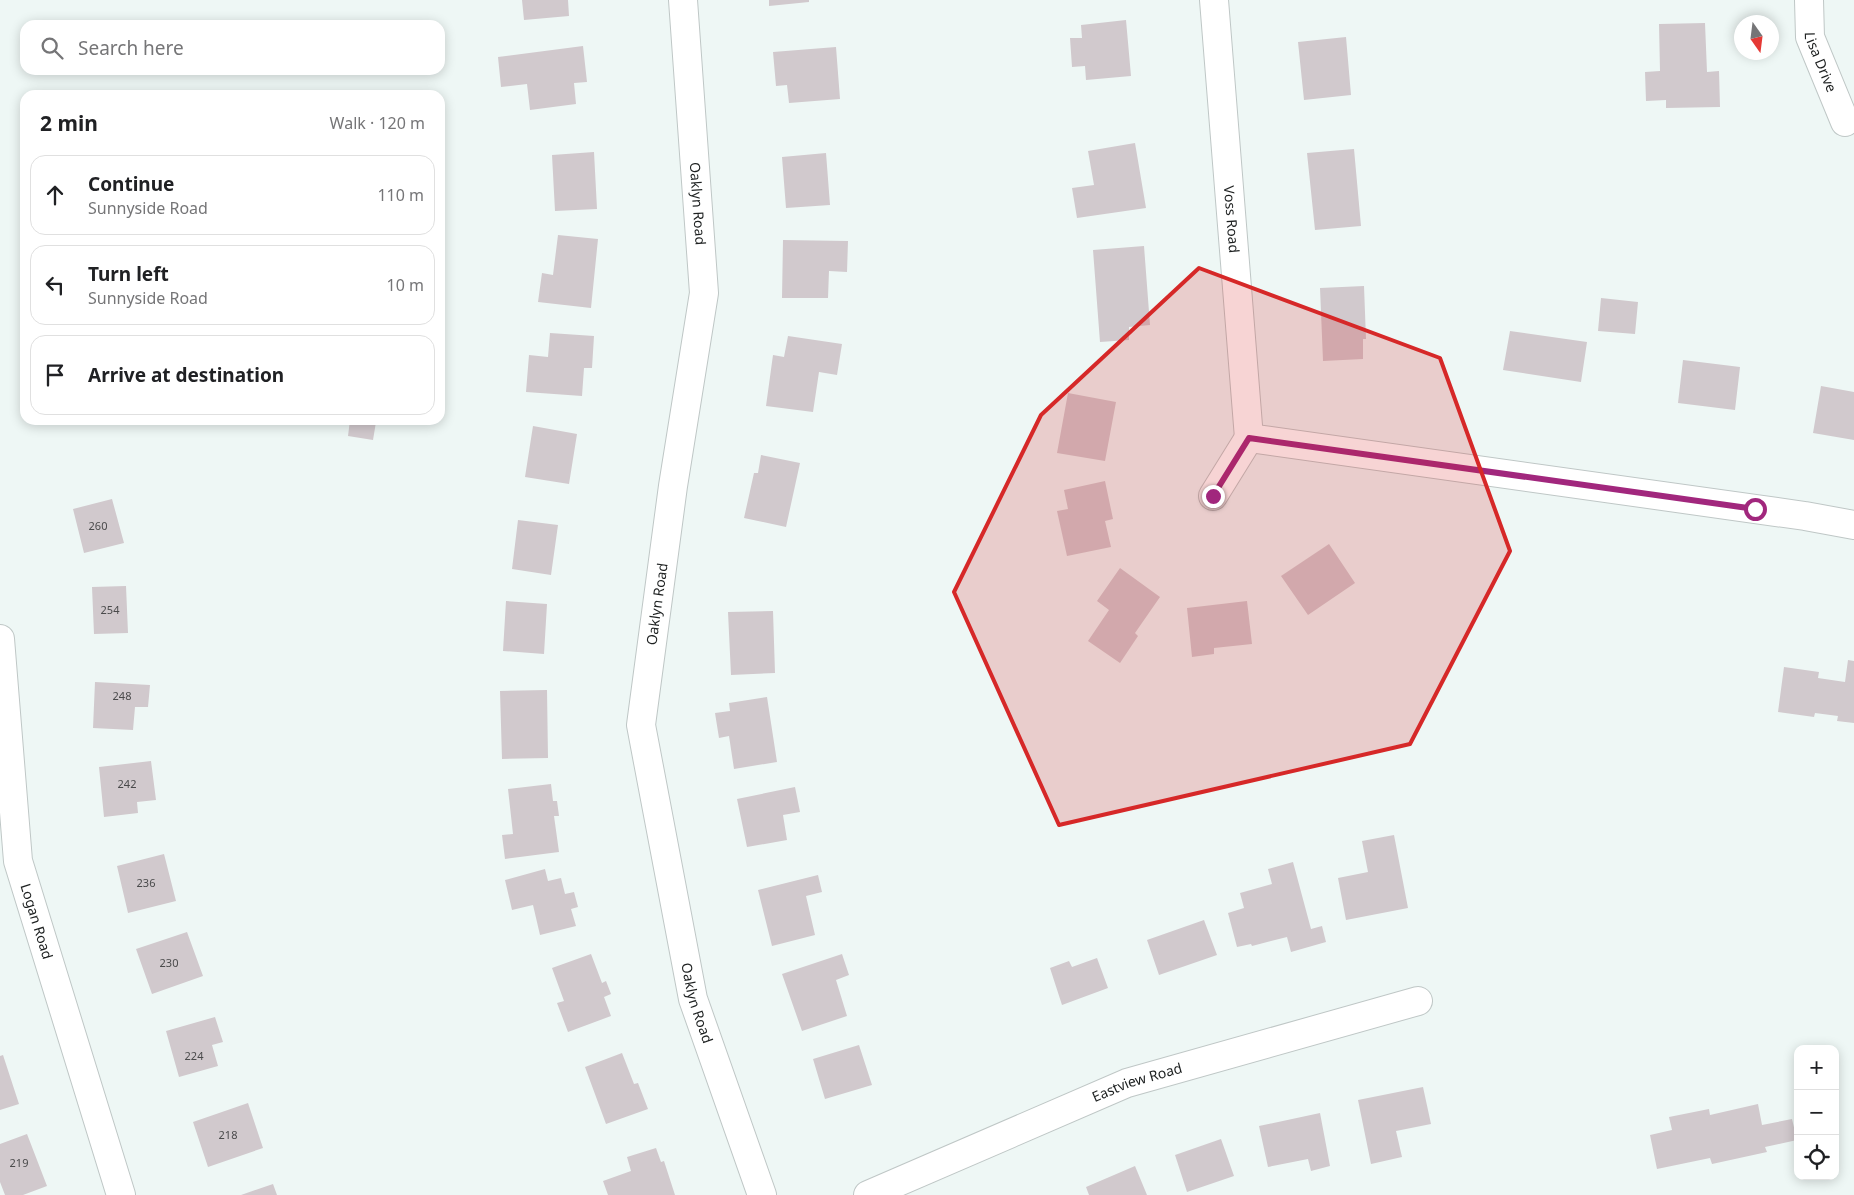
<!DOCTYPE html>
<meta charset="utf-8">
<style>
:root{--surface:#fff;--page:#f6f6f6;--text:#202124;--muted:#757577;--line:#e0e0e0}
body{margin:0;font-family:"Noto Sans",sans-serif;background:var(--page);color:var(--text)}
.controls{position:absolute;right:15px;bottom:15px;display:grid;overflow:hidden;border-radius:10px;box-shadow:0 2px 12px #0003}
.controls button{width:45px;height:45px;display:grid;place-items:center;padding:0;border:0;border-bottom:1px solid var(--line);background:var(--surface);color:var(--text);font:25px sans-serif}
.compass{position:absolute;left:1734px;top:15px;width:45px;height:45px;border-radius:50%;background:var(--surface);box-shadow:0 2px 12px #0003;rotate:166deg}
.stop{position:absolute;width:15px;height:15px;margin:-11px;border:4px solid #a1277d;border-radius:50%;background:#fff}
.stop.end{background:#a1277d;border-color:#fff;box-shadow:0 1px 5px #0008}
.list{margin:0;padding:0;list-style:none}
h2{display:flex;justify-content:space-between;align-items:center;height:65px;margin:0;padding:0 20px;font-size:21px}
h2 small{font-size:16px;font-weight:400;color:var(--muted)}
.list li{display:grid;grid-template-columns:32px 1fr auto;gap:15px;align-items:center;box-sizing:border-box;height:80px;margin:0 10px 10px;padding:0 10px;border:1px solid var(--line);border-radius:15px}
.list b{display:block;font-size:19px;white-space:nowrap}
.list p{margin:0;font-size:16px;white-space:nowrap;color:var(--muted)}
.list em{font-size:16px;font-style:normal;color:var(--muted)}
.icon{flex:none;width:28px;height:28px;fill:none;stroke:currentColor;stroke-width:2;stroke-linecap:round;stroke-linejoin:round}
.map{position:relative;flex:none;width:1854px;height:1195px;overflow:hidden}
.search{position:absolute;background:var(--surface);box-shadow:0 2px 12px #0003;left:20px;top:20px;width:425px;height:55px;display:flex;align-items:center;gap:12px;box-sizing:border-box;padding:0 18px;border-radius:15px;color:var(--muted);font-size:19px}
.panel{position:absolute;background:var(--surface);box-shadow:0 2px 12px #0003;left:20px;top:90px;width:425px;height:335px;border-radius:15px}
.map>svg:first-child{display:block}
</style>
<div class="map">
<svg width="1854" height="1195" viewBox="0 0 1854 1195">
<rect width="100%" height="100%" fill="#eef7f5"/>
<path fill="#d1c9cd" d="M 522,0 L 568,0 L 569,16 L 524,20 Z
M 769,0 L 809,0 L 809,2 L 769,6 Z
M 1126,20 L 1131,76 L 1086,80 L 1085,66 L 1072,67 L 1070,38 L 1082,38 L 1081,25 Z
M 1705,23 L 1707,72 L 1719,71 L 1720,107 L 1666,108 L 1666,100 L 1646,101 L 1645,72 L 1660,71 L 1659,24 Z
M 1346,37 L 1351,95 L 1304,100 L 1298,42 Z
M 583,46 L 587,82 L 574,83 L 576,104 L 530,110 L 527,84 L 501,87 L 498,57 Z
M 836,47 L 840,99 L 789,103 L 787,85 L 776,86 L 773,52 Z
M 1135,143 L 1146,208 L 1077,218 L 1072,188 L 1094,185 L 1088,151 Z
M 1354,149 L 1361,226 L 1315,230 L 1307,153 Z
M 594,152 L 597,209 L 555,211 L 552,155 Z
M 826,153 L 830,205 L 786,208 L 782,157 Z
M 558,235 L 598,239 L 591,308 L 538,302 L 542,273 L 553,275 Z
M 783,240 L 848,241 L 847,272 L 829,271 L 828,298 L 782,298 Z
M 1144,246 L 1150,325 L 1129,327 L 1129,340 L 1100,342 L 1093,250 Z
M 1364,286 L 1366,339 L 1363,339 L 1363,359 L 1323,361 L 1320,288 Z
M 1601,298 L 1638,302 L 1635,334 L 1598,331 Z
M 1510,331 L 1587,342 L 1581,382 L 1503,370 Z
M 550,333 L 594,336 L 592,368 L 584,368 L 582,396 L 526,392 L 529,355 L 548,357 Z
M 788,336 L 842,344 L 837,375 L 819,372 L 813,412 L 766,406 L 773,355 L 784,357 Z
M 1683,360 L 1740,367 L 1735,410 L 1678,403 Z
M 1821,386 L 1854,392 L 1854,440 L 1813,433 Z
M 1068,393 L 1116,402 L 1105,461 L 1057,453 Z
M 350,420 L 376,422 L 373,440 L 348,436 Z
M 533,426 L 577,434 L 569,484 L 525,477 Z
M 761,455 L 800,463 L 786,527 L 744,518 L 754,473 L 758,473 Z
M 1105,481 L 1113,519 L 1105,521 L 1111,547 L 1067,556 L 1057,511 L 1068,509 L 1064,490 Z
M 112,499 L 124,543 L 84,553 L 73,509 Z
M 518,520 L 558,525 L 551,575 L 512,569 Z
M 1329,544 L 1355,583 L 1308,615 L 1281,576 Z
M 1120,568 L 1160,597 L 1135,633 L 1138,636 L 1120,663 L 1088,641 L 1109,610 L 1097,601 Z
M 126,586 L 128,633 L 94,634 L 92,587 Z
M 506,601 L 547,604 L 544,654 L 503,651 Z
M 1247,601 L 1252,644 L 1214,648 L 1214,654 L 1192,657 L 1187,608 Z
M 773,611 L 775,673 L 731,675 L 728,612 Z
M 1848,660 L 1854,661 L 1854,723 L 1837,721 L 1838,716 L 1815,713 L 1814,717 L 1778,712 L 1784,667 L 1819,672 L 1818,678 L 1845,682 Z
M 95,682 L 150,685 L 148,707 L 135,707 L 133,730 L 93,728 Z
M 547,690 L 548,758 L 502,759 L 500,691 Z
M 767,697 L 777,762 L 734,769 L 729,736 L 719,738 L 715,713 L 730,711 L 729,703 Z
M 151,761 L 156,800 L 137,802 L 138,813 L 104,817 L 99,767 Z
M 551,784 L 553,801 L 557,801 L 559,816 L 554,816 L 559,852 L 505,859 L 502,835 L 513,834 L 508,789 Z
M 795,787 L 800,812 L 783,815 L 787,840 L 747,847 L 737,799 Z
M 1394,835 L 1408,908 L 1346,920 L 1338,878 L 1368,872 L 1362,841 Z
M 164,854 L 176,901 L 128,913 L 117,866 Z
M 1293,862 L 1311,929 L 1322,926 L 1326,942 L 1291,952 L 1287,937 L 1252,946 L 1251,944 L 1237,947 L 1228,913 L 1244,908 L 1240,893 L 1272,884 L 1268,869 Z
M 545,869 L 548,881 L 561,878 L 565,894 L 574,892 L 578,907 L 571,909 L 576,926 L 540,935 L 533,905 L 512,910 L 505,880 Z
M 818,875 L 822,892 L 806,896 L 815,935 L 772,946 L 758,890 Z
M 1204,920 L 1217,955 L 1159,975 L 1147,940 Z
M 187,932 L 203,976 L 152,994 L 136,949 Z
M 591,954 L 602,983 L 606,981 L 611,994 L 604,997 L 611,1016 L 568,1032 L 557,1003 L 564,1001 L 552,968 Z
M 842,954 L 849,975 L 836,980 L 847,1016 L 802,1031 L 782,974 Z
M 1097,958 L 1108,988 L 1062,1005 L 1050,968 L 1069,961 L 1072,967 Z
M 215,1017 L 223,1042 L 212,1045 L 218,1066 L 179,1077 L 166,1031 Z
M 859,1045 L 872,1085 L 825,1099 L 813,1059 Z
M 622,1053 L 634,1084 L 638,1083 L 648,1109 L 606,1124 L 585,1067 Z
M 3,1055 L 19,1104 L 0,1110 L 0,1056 Z
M 1423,1087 L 1431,1124 L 1396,1131 L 1402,1157 L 1371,1164 L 1358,1100 Z
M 248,1103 L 263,1148 L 208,1167 L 193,1122 Z
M 1758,1104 L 1762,1125 L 1792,1119 L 1797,1140 L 1765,1147 L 1767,1152 L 1712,1164 L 1710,1158 L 1657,1169 L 1650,1135 L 1672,1130 L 1669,1117 L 1709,1109 L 1710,1115 Z
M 1320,1113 L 1330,1166 L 1311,1171 L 1308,1159 L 1268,1167 L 1259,1126 Z
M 27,1134 L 47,1186 L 23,1195 L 5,1195 L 0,1182 L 0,1144 Z
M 1221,1139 L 1234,1176 L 1187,1192 L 1175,1155 Z
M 656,1148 L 661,1162 L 664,1161 L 675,1195 L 608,1195 L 603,1181 L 631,1171 L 627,1157 Z
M 1135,1166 L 1147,1195 L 1089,1195 L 1086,1187 Z
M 273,1184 L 277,1195 L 241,1195 Z"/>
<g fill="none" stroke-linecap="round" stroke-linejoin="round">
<defs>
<g id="minor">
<path id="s1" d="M 683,0 L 704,293 L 673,486 L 641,725 L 693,999 L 762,1195"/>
<path id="s2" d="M 1214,0 L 1249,438"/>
<path id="s3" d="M 1809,0 L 1810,37 L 1845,122"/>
<path d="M 1249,438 L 1805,516 L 1854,525"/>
<path d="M 1213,496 L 1249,438"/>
<path id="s4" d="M 868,1195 L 1127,1083 L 1418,1001"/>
</g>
<g id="tertiary">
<path id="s5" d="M 0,639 L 18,861 L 121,1195"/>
</g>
</defs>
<use href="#minor" stroke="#bfc7c6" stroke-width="30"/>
<use href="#tertiary" stroke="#bfc7c6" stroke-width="30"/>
<use href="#minor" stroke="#fff" stroke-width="28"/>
<use href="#tertiary" stroke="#fff" stroke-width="28"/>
</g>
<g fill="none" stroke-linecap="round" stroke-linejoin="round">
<path stroke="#a1277d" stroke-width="6" d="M 1213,496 L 1249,438 L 1755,509"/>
</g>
<path fill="#d62828" fill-opacity="0.2" stroke="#d62828" stroke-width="4" stroke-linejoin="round" d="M 1199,268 L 1440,358 L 1510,551 L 1410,744 L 1059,825 L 954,592 L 1041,415 Z"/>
<g text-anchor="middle" stroke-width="4.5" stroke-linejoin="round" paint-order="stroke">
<g font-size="11" fill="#4a4a4b">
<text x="98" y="530">260</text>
<text x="110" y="614">254</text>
<text x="122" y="700">248</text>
<text x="127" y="788">242</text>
<text x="146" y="887">236</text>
<text x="169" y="967">230</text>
<text x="194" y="1060">224</text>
<text x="228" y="1139">218</text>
<text x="19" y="1167">219</text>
</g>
<g font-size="14" fill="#1d2020" stroke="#fff">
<text dy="5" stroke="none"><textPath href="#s3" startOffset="64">Lisa Drive</textPath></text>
<text dy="5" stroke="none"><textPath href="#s1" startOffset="204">Oaklyn Road</textPath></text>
<text dy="5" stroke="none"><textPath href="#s2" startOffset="220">Voss Road</textPath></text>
<text transform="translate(657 604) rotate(-82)" y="5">Oaklyn Road</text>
<text dy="5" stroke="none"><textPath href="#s5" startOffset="286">Logan Road</textPath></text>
<text dy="5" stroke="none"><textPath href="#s1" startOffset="1014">Oaklyn Road</textPath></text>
<text dy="5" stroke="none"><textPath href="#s4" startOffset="292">Eastview Road</textPath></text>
</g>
</g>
</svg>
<div class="controls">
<button>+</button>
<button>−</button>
<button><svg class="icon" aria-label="locate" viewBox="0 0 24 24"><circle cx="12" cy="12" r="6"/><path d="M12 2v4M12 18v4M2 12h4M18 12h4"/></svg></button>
</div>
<svg class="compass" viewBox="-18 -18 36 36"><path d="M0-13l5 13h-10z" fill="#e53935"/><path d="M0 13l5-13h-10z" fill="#757577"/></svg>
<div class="stop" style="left:1755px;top:509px"></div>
<div class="stop end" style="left:1213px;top:496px"></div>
<div class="search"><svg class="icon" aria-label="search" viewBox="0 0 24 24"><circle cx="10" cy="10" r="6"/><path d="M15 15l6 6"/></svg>Search here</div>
<section class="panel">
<h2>2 min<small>Walk · 120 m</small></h2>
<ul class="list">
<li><svg class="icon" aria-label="ahead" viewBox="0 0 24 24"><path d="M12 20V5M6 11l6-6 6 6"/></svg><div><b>Continue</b><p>Sunnyside Road</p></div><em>110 m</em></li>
<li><svg class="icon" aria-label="left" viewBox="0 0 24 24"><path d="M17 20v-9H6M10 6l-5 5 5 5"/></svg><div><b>Turn left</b><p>Sunnyside Road</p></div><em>10 m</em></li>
<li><svg class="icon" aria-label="arrive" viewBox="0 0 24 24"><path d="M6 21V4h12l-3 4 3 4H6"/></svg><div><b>Arrive at destination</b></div></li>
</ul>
</section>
</div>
